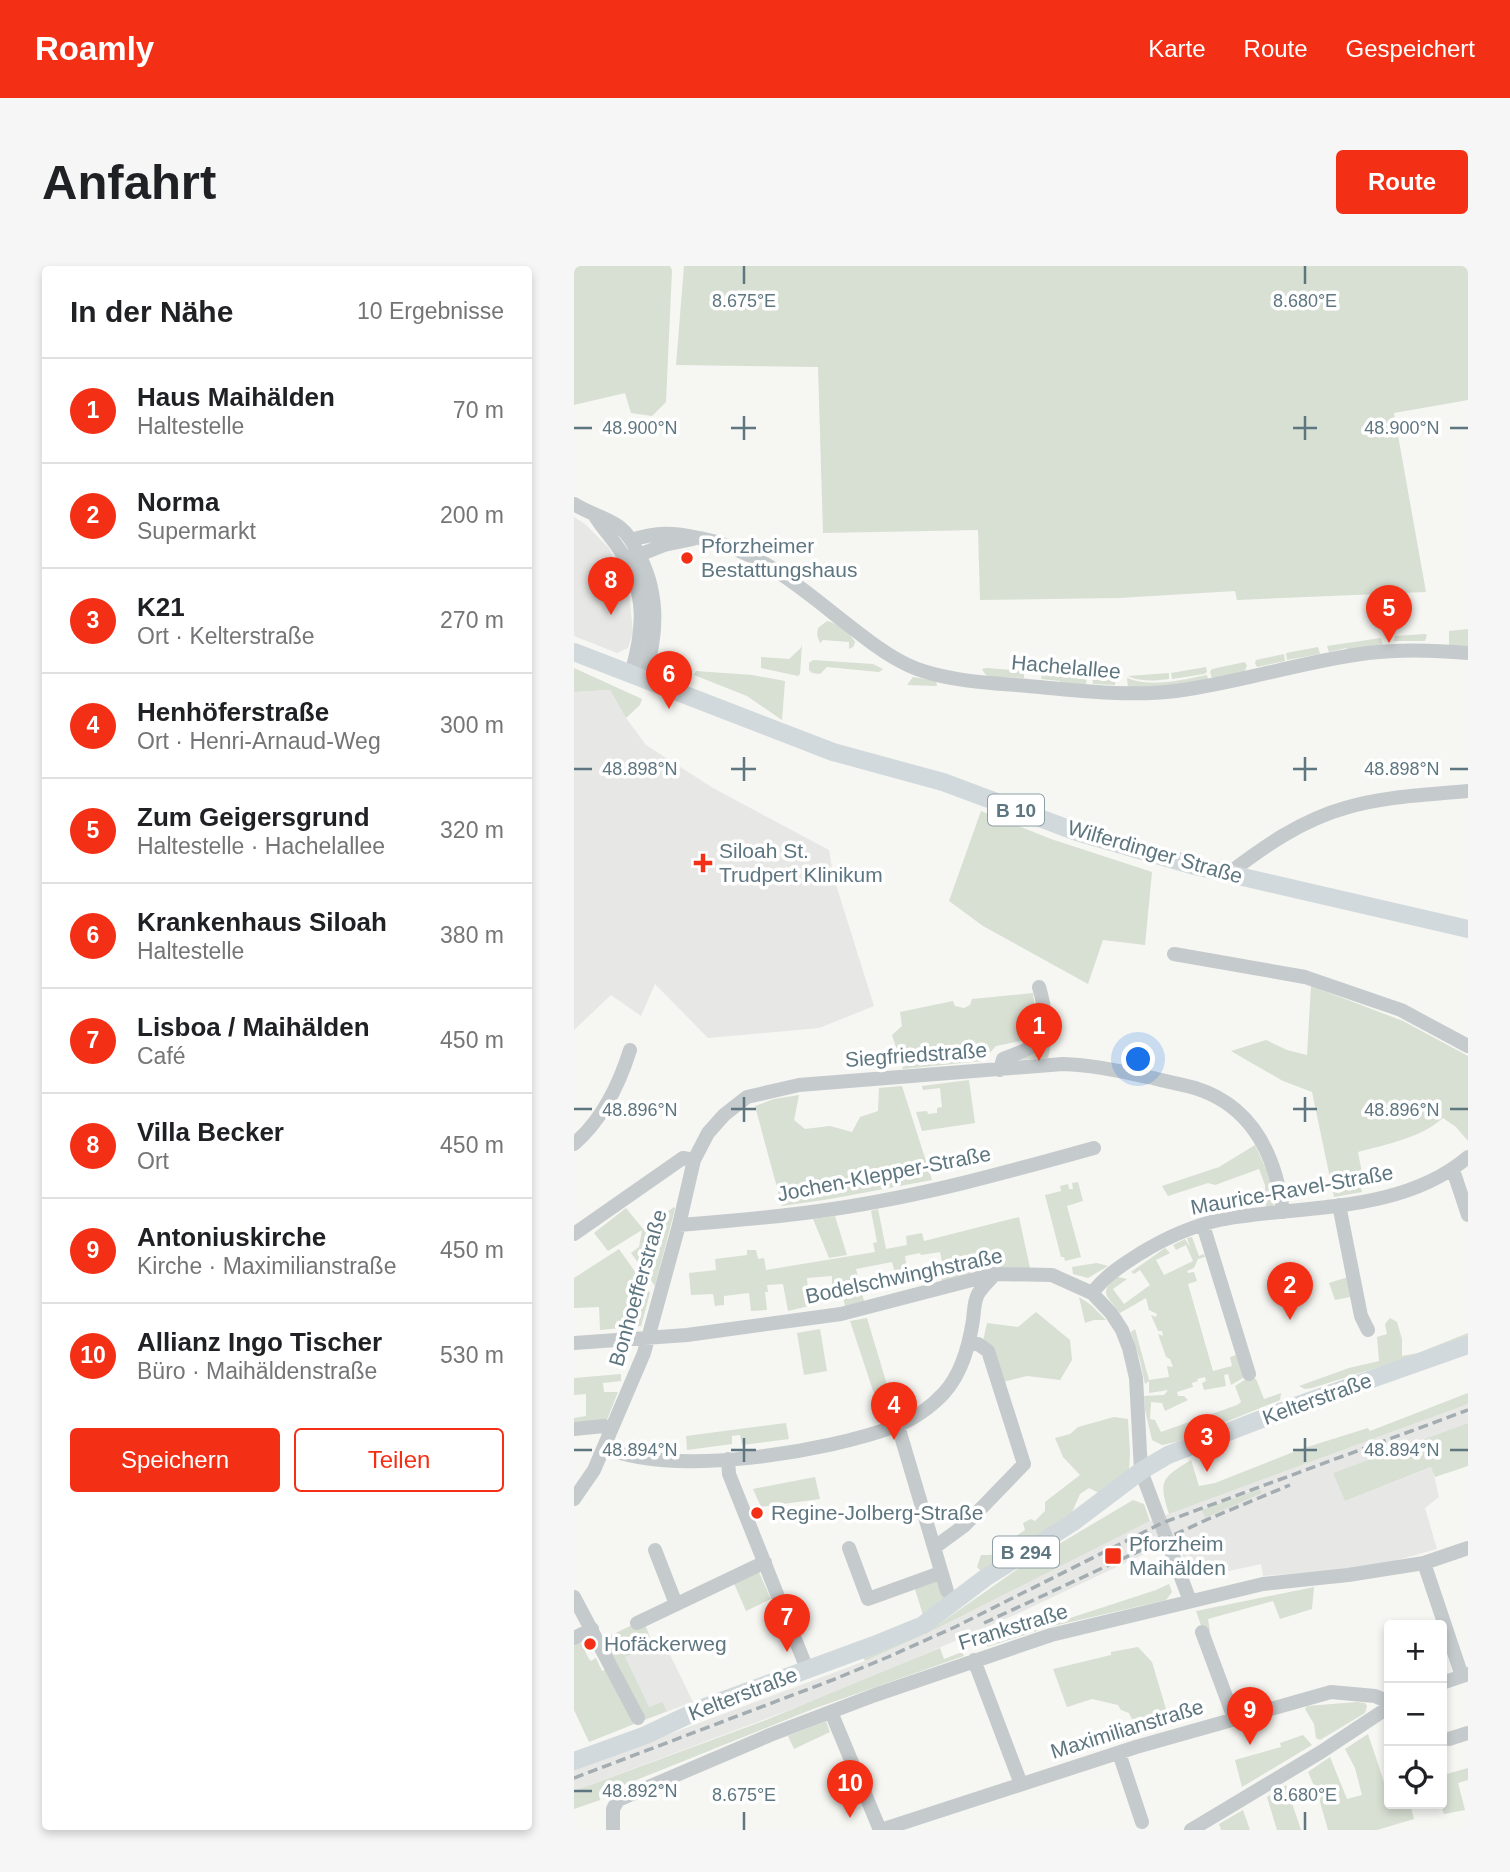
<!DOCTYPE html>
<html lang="de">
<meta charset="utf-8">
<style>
:root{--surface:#fff;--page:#f6f6f6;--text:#202124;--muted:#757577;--line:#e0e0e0;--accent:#f32f15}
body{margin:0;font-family:Arial,sans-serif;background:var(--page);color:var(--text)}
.controls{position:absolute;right:21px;bottom:21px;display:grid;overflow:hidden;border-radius:7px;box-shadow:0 4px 10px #0003}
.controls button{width:63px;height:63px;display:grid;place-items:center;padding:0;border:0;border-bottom:2px solid var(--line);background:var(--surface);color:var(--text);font:35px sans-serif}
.you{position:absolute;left:565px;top:794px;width:24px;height:24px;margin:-18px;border:5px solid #fff;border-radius:50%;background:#1a73e8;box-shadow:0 0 0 10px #1a73e833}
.badge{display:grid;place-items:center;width:46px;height:46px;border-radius:50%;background:var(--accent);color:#fff;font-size:23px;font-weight:700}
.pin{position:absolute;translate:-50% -58px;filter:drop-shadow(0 2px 4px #0008)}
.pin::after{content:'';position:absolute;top:37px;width:24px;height:21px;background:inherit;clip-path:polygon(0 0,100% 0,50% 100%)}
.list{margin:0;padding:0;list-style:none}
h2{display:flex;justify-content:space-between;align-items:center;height:91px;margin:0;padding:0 28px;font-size:30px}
h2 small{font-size:23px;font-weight:400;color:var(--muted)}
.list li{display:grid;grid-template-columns:46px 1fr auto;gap:21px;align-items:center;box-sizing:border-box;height:105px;padding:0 28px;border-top:2px solid var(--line)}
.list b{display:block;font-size:26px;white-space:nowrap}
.list p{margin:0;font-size:23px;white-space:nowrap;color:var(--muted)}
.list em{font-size:23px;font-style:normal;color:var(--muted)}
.actions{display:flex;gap:14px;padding:21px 28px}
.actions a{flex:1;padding:16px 0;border:2px solid var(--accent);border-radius:7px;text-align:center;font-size:24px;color:var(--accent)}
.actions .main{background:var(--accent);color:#fff}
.icon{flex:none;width:38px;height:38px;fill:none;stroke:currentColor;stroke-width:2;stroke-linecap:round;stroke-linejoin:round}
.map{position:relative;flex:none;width:894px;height:1564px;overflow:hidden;border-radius:7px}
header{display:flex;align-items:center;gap:42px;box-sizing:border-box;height:98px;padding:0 35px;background:var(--accent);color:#fff}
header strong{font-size:33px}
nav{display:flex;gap:38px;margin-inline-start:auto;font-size:24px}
.intro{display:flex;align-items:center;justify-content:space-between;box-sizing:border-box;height:168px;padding:0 42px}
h1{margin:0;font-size:49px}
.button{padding:18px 32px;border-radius:7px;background:var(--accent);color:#fff;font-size:24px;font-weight:700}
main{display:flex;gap:42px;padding:0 42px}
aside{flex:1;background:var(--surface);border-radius:7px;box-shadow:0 4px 10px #0003}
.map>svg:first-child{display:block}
</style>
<header>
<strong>Roamly</strong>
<nav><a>Karte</a><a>Route</a><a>Gespeichert</a></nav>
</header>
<div class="intro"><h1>Anfahrt</h1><a class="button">Route</a></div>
<main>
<aside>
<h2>In der Nähe<small>10 Ergebnisse</small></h2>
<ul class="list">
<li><span class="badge">1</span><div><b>Haus Maihälden</b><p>Haltestelle</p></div><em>70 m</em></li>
<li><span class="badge">2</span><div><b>Norma</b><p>Supermarkt</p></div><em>200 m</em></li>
<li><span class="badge">3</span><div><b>K21</b><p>Ort · Kelterstraße</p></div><em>270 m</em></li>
<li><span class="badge">4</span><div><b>Henhöferstraße</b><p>Ort · Henri-Arnaud-Weg</p></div><em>300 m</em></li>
<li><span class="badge">5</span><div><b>Zum Geigersgrund</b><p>Haltestelle · Hachelallee</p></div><em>320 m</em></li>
<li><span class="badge">6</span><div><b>Krankenhaus Siloah</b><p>Haltestelle</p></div><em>380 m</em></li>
<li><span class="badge">7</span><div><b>Lisboa / Maihälden</b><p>Café</p></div><em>450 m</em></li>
<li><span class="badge">8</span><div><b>Villa Becker</b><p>Ort</p></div><em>450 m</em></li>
<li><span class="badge">9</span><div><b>Antoniuskirche</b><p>Kirche · Maximilianstraße</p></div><em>450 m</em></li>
<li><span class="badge">10</span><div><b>Allianz Ingo Tischer</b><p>Büro · Maihäldenstraße</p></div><em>530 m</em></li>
</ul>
<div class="actions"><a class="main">Speichern</a><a>Teilen</a></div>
</aside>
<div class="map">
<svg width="894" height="1564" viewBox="0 0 894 1564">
<rect width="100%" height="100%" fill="#f6f6f2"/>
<path fill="#e7e8e6" d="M 0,251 L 11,258 L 35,282 L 55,327 L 59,366 L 54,382 L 43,387 L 0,370 Z
M 36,424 L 52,452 L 72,479 L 139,522 L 255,584 L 259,609 L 300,740 L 245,762 L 134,772 L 81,718 L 67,750 L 37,729 L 0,764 L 0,426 Z
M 894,1138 L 894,1157 L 760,1207 L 771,1235 L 858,1201 L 865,1231 L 851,1242 L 863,1283 L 813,1297 L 758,1305 L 689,1310 L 687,1298 L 623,1312 L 615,1306 L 602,1273 L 447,1346 L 271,1423 L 0,1525 L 0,1504 L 291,1395 L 362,1363 L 576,1255 Z
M 69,1354 L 79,1378 L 89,1374 L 119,1436 L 65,1456 L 25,1375 Z"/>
<path fill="#d8dfd3" d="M 0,0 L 96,0 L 98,4 L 92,136 L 78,150 L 57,147 L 51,127 L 0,139 Z
M 110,0 L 894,0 L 894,134 L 820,147 L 852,326 L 663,334 L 661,325 L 545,332 L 406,334 L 404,264 L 249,267 L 244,101 L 102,99 Z
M 253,355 C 263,357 276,367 281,376 L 279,381 L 275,383 L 275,376 L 249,374 L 246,377 L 243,369 L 244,362 Z
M 894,363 L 894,381 L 875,379 L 875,365 Z
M 851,368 L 853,369 L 851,375 L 820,375 L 821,370 Z
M 807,372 L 809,379 L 774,385 L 772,382 L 755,386 L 753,380 Z
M 228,378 L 226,408 L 224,410 L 187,402 L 187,391 L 215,393 L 227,382 Z
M 744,381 L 746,388 L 713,394 L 712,387 Z
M 710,388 L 711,395 L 683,401 L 681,397 L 682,394 Z
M 239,394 L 299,398 L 309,403 L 305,406 L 253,401 L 246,408 L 238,407 L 235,404 L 235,397 Z
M 671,396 L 673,400 L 670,406 L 638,412 L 636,406 L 638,403 Z
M 632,401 L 633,406 L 630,408 L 598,413 L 597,407 Z
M 0,402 L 68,433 L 66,439 L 52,452 L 36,424 L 0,426 Z
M 412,402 L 450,405 L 450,412 L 430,411 L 429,414 C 420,413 412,412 408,403 Z
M 122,405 L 178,409 L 211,415 L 208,454 L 173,430 L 120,409 Z
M 468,406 L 513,409 L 512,419 L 487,418 L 486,415 L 467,413 Z
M 595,407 L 595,413 C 581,415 567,416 554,410 Z
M 518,409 L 542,411 L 541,419 L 519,418 Z
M 633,409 L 634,413 L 611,419 L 554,422 L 553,412 C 578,422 607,414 633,409 Z
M 339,411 L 362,415 L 363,420 L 333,419 Z
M 407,545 L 477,573 L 578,606 L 571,679 L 529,674 L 514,718 L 409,660 L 375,635 Z
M 737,720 L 829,755 L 894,790 L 894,875 L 882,861 L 869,852 C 846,872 814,878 784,886 L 789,912 L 785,914 L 788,926 L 760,931 L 738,826 L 709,815 L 657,785 L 692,774 L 713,784 L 733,789 Z
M 459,727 L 462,757 L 458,767 L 447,775 L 422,780 L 408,795 L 329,803 L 318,769 L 328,760 L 326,746 L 379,735 L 381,740 L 390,742 L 396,739 L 398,733 Z
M 479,768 L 474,792 L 445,794 Z
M 395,814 L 401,857 L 348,865 L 342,846 L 353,845 L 354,848 L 363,847 L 363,842 L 368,841 L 366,822 L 349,824 L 348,820 Z
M 328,820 L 358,914 L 256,933 L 208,940 L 181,840 L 200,833 L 225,829 L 220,854 L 231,863 L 256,860 L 278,866 L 286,851 L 304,845 L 305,822 Z
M 681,879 L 693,905 L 702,935 L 698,942 L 692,945 L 691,919 L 685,903 L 641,919 L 634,917 L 594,930 L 588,920 L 645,901 Z
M 504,916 L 509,935 L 493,940 L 507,991 L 491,995 L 490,991 L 487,991 L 471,929 L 487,925 L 486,920 L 494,918 L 495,923 L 499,923 L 498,917 Z
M 100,941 L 101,943 L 81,1020 L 57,987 L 65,981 L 68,964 L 34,985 L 20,967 L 52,942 L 69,963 Z
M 304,943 L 312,983 L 333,979 L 332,970 L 348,967 L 350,975 L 445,951 L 456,1002 L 368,1017 L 367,1012 L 371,1010 L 366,986 L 347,989 L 346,987 L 331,990 L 335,1015 L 325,1021 L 318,996 L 282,1003 L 290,1035 L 271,1040 L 266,1018 L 258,1018 L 258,1010 L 233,1012 L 235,1040 L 214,1045 L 209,1018 L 193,1019 L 194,1026 L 191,1026 L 193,1044 L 177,1045 L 175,1027 L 150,1030 L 150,1039 L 141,1040 L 139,1028 L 117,1029 L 115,1007 L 142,1004 L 141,993 L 173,989 L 173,984 L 182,984 L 184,993 L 190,992 L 192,1004 L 301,986 L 299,977 L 303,976 L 297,945 Z
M 261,950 L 273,989 L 255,992 L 239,953 Z
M 618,971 L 625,990 L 630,988 L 631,991 L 624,993 L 620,1002 L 613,1005 L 614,1007 L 620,1006 L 623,1015 L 614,1018 L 639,1105 L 658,1100 L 656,1091 L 662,1089 L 669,1112 L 657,1119 L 654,1108 L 650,1109 L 652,1120 L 630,1124 L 628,1117 L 632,1115 L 631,1111 L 623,1113 L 624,1115 L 618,1117 L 619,1121 L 603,1126 L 604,1130 L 610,1130 L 614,1134 L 591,1145 L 588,1137 L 577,1136 L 576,1153 L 581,1154 L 587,1166 L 663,1139 L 667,1136 L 661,1120 L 675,1111 L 682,1113 L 690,1133 L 707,1127 L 706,1134 L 602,1176 L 588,1179 L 578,1174 L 571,1144 L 570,1130 L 590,1129 L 594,1124 L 575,1127 L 575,1115 L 571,1118 L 566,1094 L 557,1066 L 561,1063 L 575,1114 L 595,1111 L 593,1100 L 599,1101 L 596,1093 L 592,1091 L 584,1068 L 589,1070 L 588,1065 L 584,1065 L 577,1049 L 582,1051 L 583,1048 L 575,1044 L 572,1032 L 546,1047 C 535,1031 522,1027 544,1011 L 553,1013 L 539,1023 L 550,1038 L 576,1019 L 566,1004 L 560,1008 L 557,1006 L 591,982 L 596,987 L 582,994 L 590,1009 L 619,995 L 612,979 L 602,984 L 599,979 L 611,973 L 616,981 L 613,972 Z
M 45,983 L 76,1027 L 67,1060 L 26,1064 L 25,1041 L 0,1042 L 0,1012 Z
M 523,997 L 534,1000 L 514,1012 L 499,1008 L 498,1001 Z
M 774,1011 L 776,1031 L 761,1034 L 755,1017 Z
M 505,1031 L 517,1039 L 532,1054 L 520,1054 L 511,1057 Z
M 462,1046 L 496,1074 L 498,1094 L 486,1114 L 453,1110 L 428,1116 L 409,1075 L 413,1057 L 444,1061 Z
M 293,1052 L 313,1119 L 321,1117 L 331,1150 L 310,1158 L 276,1055 Z
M 816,1052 L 823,1056 L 828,1073 L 828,1090 L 844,1087 L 894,1067 L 894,1073 L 738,1122 L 731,1123 L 725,1120 L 775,1102 L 805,1095 L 803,1071 L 813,1068 L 811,1058 Z
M 246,1063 L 253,1105 L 230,1109 L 223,1067 Z
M 47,1108 L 47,1115 L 29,1117 L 30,1126 L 44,1126 L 32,1156 L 0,1157 L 0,1152 L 12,1150 L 12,1128 L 0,1129 L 0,1112 Z
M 894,1127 L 894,1138 L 595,1248 C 584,1214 588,1212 617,1194 L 625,1220 L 641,1217 L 727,1183 L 794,1162 L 796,1165 Z
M 540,1151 L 554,1153 L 556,1187 L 555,1205 L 527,1228 L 515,1222 L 506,1228 L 496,1251 L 410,1308 L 403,1301 L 407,1289 L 416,1289 L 427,1285 L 428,1280 L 451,1264 L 449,1257 L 457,1253 L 461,1255 L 471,1245 L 471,1236 L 506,1209 L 489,1191 L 481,1172 L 496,1168 L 504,1161 Z
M 212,1157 L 215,1173 L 168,1179 L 166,1169 L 158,1170 L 158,1178 L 113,1184 L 112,1170 Z
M 894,1157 L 894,1200 L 861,1211 L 857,1201 L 771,1235 L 759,1207 Z
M 241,1211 L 246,1233 L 187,1241 L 179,1223 Z
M 686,1223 L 688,1227 L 631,1252 L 628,1244 Z
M 559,1234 L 570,1238 L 576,1255 L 362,1363 L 291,1395 L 289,1391 L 361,1361 L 448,1300 Z
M 184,1304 L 197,1333 L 172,1345 L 159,1315 Z
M 366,1307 L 377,1335 L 349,1349 L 339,1317 Z
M 595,1318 L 598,1326 L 592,1334 L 475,1361 L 413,1381 L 412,1377 L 465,1362 L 485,1352 L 487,1355 L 582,1324 Z
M 740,1321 L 738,1343 L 706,1353 L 699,1335 L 634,1353 L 636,1365 L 630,1368 L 622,1345 Z
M 69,1354 L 79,1379 L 51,1391 L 75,1441 L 88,1436 L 93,1445 L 15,1476 L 0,1444 L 0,1378 L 6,1375 L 15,1393 L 17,1395 L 22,1392 L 28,1405 L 37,1402 L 25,1375 Z
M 564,1381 L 578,1396 L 595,1453 L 562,1462 L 555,1447 L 547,1444 L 544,1439 L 518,1433 L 493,1441 L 479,1403 L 537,1389 L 537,1386 Z
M 366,1382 L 370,1393 L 388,1386 L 390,1390 L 239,1443 L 25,1529 L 26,1534 L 0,1543 L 0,1525 L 192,1454 Z
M 783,1436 L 791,1437 L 793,1440 L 791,1447 L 746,1474 L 742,1472 L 740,1458 L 731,1443 L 733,1440 Z
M 252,1455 L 256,1466 L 220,1483 L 214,1470 Z
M 794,1468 L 810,1516 L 815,1515 L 815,1538 L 836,1538 L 840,1553 L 803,1564 L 754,1564 L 744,1529 L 734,1506 L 756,1491 L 773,1533 L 788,1529 L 781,1502 L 771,1483 Z
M 729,1469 L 738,1479 L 668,1521 L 661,1494 L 707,1481 L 706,1477 Z
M 894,1502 L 894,1514 L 884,1517 L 891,1544 L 870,1548 L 866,1538 L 868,1505 L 869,1509 Z
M 712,1519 L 727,1564 L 703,1564 L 693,1531 Z
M 669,1544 L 676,1564 L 647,1564 L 645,1558 Z"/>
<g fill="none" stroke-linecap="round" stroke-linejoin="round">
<path stroke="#c5cacc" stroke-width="14" d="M 0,238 C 14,247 31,251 44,260 C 55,268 60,279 66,291 C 86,331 83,371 70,413
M 21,250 C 29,263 39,273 47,286 C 73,327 70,363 57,408
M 57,274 C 84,266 97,266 125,272 C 189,284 234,329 286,368 C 305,383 326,398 349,405 C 383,416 420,417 454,420 C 503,424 553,431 602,425 C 666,417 729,395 794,387 C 827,383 860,384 894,387
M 58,289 L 65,289 L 90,279 L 119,273
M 654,608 C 689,581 728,554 771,542 C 811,530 853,529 894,525
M 600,688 L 731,711 L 827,744 L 894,780
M 426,804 L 429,793 C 439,789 452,785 460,779 C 477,765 470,738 465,721
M 0,878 C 28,854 45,819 56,784
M 879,904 L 894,949
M 765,939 L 787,1050 L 794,1064
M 105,959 C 157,955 208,951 259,943 C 348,930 434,906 520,882
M 629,959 L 675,1108
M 0,968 L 109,892 L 120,894
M 518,1027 C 532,1009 548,999 567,987 C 593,971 620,959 650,953 C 731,939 828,947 894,891
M 0,1077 L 113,1069 L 267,1048 L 421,1008 L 478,1009 L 518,1027 L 537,1047 L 548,1064 L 555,1082 L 562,1112 L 567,1205 L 616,1335
M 324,1160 L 373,1325
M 0,1163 L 30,1160 L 37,1163
M 30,1181 C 98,1212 252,1186 322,1160 C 339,1154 358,1140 370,1127 C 388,1107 395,1080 399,1054 C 400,1046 400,1035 404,1028 C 408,1021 416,1014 421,1008
M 154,1193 L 155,1208 L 233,1403
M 0,1233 L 20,1204 L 70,1087 L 105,959 L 120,894 L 134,867 L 150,849 L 173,831 L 225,819 L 489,798 C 520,799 549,806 579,812 C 593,816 608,818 621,822 C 679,840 702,891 709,946
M 361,1281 L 391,1259 L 450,1198 L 414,1085 L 404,1078 L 395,1077
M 275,1282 L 294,1333 L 366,1307
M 81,1284 L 102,1338
M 850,1297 L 888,1410
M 0,1331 L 64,1452
M 63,1357 L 191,1296
M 628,1366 L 660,1452
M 0,1372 L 18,1363
M 400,1394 L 447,1518
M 868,1417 L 894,1408
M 257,1446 L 306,1564
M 875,1473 L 894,1467
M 545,1487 L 568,1556
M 39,1564 L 39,1543 L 44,1534 L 196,1469 L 301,1429 L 477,1369 L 689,1318 L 774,1309 L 850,1297 L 894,1282
M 307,1564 L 562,1481 L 757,1426 L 801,1430 L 815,1436
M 617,1564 L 747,1486 L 815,1441"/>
<path stroke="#d2d9dc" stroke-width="18" d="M 0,386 L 259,486 L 369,516 L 503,566 L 621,600 L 894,663
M 0,1495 L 72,1469 L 131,1441 L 300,1379 L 349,1359 L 411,1312 L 498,1257 L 567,1205 L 594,1189 L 724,1139 L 894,1079"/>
<path stroke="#a3acb0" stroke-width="3.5" stroke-dasharray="10 5" stroke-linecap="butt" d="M 410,1357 L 632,1254 L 716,1219
M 0,1512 L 261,1413 L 314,1391 L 381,1361 L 588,1257 L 894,1144"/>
</g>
<path fill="none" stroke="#5e7680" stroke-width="2.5" d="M 170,0 L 170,18M 731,0 L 731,18M 170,150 L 170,174M 731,150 L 731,174M 0,162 L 18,162M 157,162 L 182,162M 719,162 L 743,162M 876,162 L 894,162M 170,491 L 170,515M 731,491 L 731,515M 0,503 L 18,503M 157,503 L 182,503M 719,503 L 743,503M 876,503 L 894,503M 170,831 L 170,856M 731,831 L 731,856M 0,843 L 18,843M 157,843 L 182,843M 719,843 L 743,843M 876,843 L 894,843M 170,1172 L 170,1196M 731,1172 L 731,1196M 0,1184 L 18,1184M 157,1184 L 182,1184M 719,1184 L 743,1184M 876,1184 L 894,1184M 0,1525 L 18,1525M 170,1546 L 170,1564M 731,1546 L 731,1564"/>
<g fill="#f32f15" stroke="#fff" stroke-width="2.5">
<circle cx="113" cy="292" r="7"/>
<path d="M125.5 586.5h7v7h7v7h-7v7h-7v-7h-7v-7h7z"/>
<circle cx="183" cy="1247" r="7"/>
<rect x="530" y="1281" width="18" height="18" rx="3.5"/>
<circle cx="16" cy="1378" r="7"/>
</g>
<g text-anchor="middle" stroke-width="7" stroke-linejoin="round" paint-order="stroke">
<g fill="#fff" stroke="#8e9fa6" stroke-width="2">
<rect x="414" y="528.5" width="56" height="31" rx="5"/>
<rect x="419" y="1270.5" width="66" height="31" rx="5"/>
</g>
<g font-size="19" font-weight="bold" fill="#5e7680">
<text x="442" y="551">B 10</text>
<text x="452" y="1293">B 294</text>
</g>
<g font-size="21" fill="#5e7680" stroke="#fff" text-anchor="start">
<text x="127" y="287">Pforzheimer<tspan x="127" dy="24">Bestattungshaus</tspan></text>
<text x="145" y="592">Siloah St.<tspan x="145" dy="24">Trudpert Klinikum</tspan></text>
<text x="197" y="1254">Regine-Jolberg-Straße</text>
<text x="555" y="1285">Pforzheim<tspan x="555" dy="24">Maihälden</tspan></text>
<text x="30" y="1385">Hofäckerweg</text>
</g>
<g font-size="21" fill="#5e7680" stroke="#fff">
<text transform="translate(492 401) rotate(5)" y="7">Hachelallee</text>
<text transform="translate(581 586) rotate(16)" y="7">Wilferdinger Straße</text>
<text transform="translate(342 789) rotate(-4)" y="7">Siegfriedstraße</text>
<text transform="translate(310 908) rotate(-11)" y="7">Jochen-Klepper-Straße</text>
<text transform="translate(718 924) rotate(-10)" y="7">Maurice-Ravel-Straße</text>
<text transform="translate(330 1010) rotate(-12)" y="7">Bodelschwinghstraße</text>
<text transform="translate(64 1022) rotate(-74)" y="7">Bonhoefferstraße</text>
<text transform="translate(743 1133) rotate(-20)" y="7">Kelterstraße</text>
<text transform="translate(439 1361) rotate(-17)" y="7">Frankstraße</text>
<text transform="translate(169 1428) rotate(-21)" y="7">Kelterstraße</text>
<text transform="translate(553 1463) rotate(-17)" y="7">Maximilianstraße</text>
</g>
</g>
<g font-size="18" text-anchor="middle" fill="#5e7680" stroke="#fff" stroke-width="7" stroke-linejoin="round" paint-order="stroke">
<text x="170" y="41">8.675°E</text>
<text x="731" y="41">8.680°E</text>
<text x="66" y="168">48.900°N</text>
<text x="828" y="168">48.900°N</text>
<text x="66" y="509">48.898°N</text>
<text x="828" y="509">48.898°N</text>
<text x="66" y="850">48.896°N</text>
<text x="828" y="850">48.896°N</text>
<text x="66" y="1190">48.894°N</text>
<text x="828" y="1190">48.894°N</text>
<text x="66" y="1531">48.892°N</text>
<text x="170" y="1535">8.675°E</text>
<text x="731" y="1535">8.680°E</text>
</g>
</svg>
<div class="controls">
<button>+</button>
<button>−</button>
<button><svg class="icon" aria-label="locate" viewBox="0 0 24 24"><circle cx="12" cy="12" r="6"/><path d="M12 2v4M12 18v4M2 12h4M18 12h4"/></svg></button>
</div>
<div class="you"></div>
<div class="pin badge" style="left:465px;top:795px">1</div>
<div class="pin badge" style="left:716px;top:1054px">2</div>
<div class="pin badge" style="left:633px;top:1206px">3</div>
<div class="pin badge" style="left:320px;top:1174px">4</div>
<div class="pin badge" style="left:815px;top:377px">5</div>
<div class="pin badge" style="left:95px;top:443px">6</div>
<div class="pin badge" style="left:213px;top:1386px">7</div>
<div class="pin badge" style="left:37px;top:349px">8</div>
<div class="pin badge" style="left:676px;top:1479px">9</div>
<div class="pin badge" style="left:276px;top:1552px">10</div>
</div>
</main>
